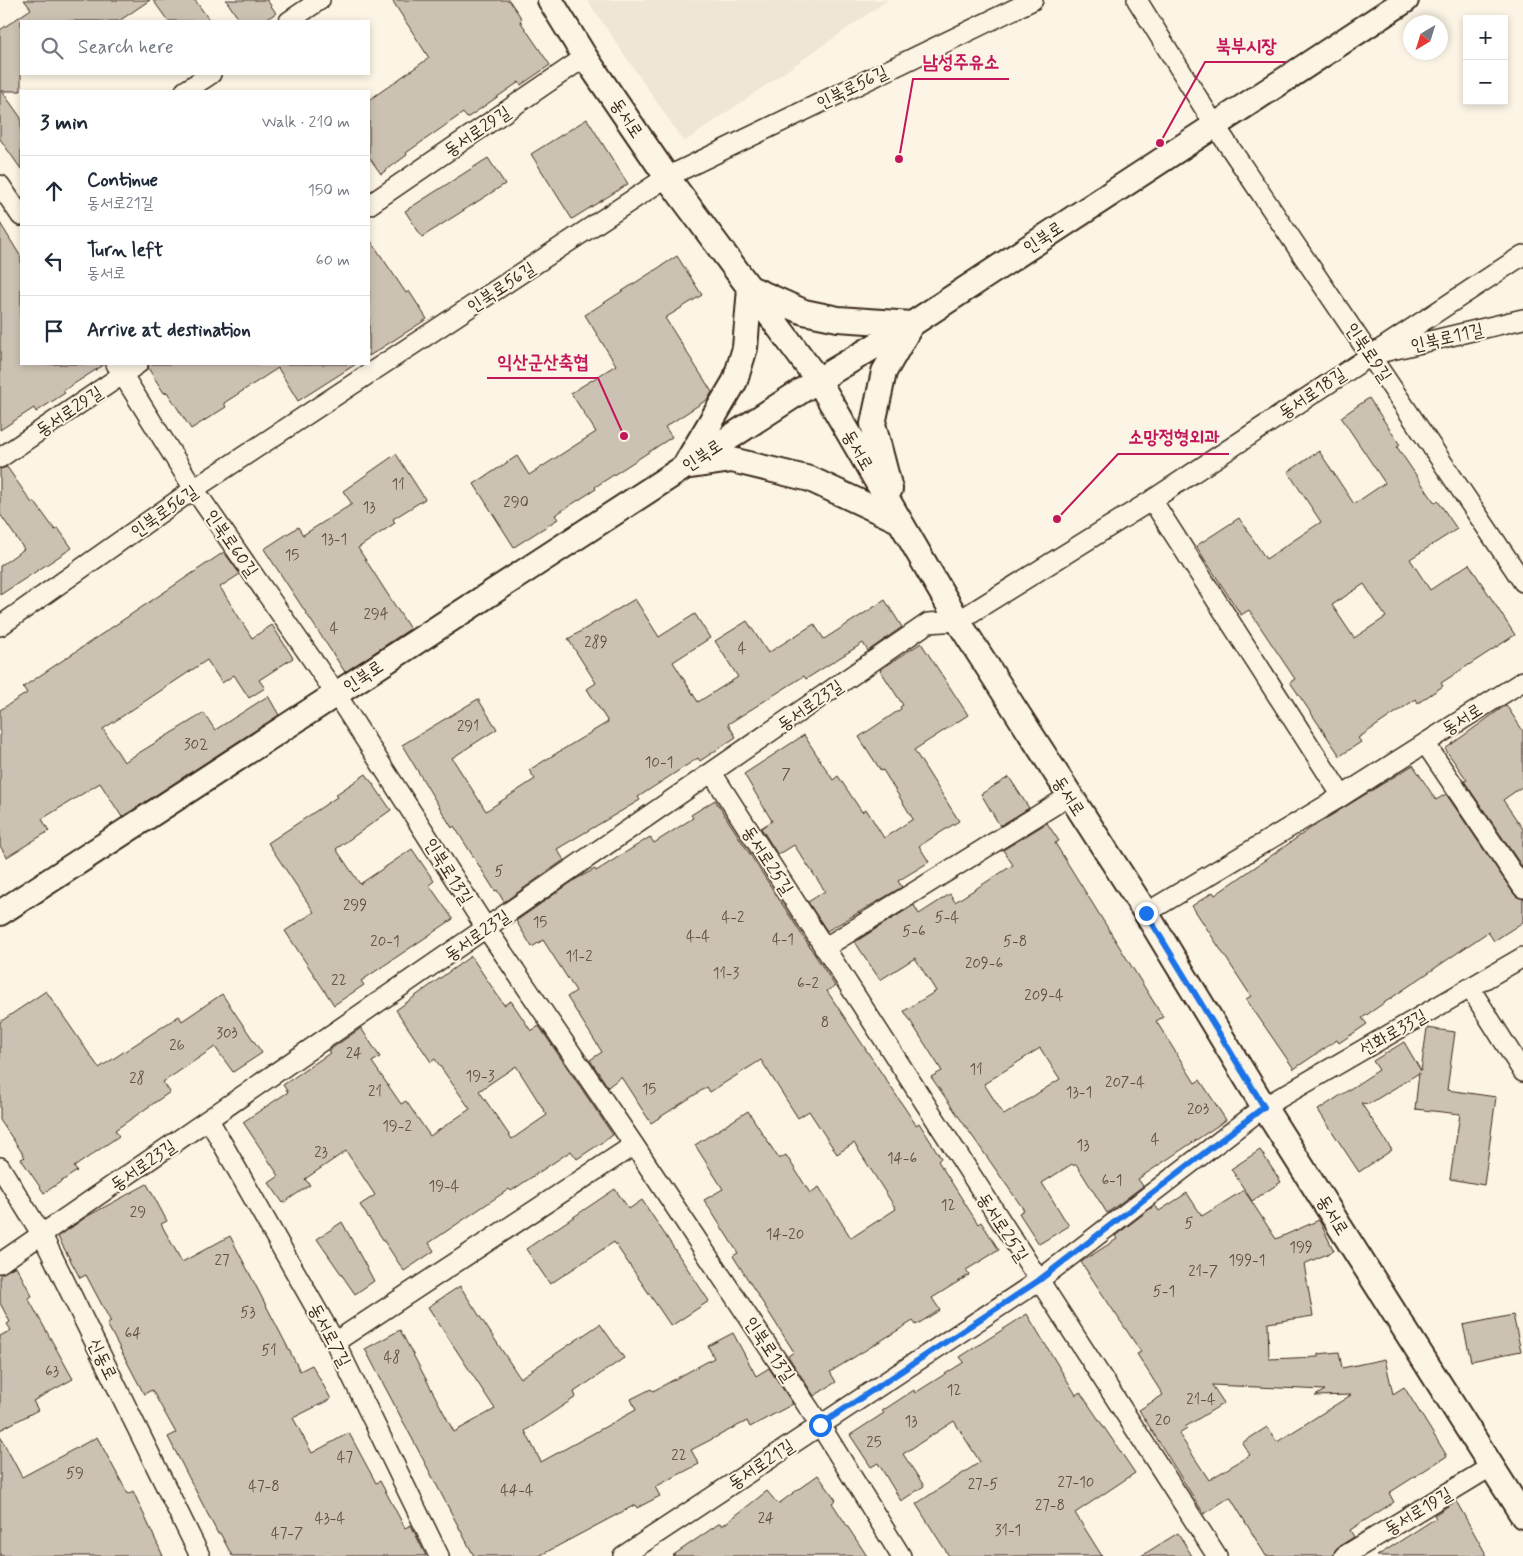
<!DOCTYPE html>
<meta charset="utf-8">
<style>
:root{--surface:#fff;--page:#f2f2f3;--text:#1f2937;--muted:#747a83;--line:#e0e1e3}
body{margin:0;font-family:Mynerve,"Poor Story",sans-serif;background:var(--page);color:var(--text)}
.controls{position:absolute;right:15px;top:15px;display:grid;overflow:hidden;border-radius:0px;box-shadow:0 2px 8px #0003}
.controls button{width:45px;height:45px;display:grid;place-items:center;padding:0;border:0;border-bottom:1px solid var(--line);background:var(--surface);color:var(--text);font:25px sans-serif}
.compass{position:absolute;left:1403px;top:15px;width:45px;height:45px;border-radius:50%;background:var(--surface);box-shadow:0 2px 8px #0003;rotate:218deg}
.stop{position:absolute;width:15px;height:15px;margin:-11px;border:4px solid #1a73e8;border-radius:50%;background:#fff}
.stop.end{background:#1a73e8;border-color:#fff;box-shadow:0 1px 5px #0008}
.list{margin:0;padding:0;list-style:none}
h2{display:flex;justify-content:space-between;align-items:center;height:65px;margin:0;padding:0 20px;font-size:21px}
h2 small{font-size:16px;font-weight:400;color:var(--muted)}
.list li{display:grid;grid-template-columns:32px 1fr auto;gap:15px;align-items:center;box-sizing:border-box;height:70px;padding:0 20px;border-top:1px solid var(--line)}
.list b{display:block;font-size:19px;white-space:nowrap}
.list p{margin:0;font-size:16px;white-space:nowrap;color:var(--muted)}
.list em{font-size:16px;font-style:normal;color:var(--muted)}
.icon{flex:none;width:28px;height:28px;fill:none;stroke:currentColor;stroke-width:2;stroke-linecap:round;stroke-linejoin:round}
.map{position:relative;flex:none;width:1523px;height:1556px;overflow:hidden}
.search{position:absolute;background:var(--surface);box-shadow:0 2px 8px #0003;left:20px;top:20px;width:350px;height:55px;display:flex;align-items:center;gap:12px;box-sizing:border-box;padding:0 18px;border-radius:0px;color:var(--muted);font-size:19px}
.panel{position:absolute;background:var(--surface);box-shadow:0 2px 8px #0003;left:20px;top:90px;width:350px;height:275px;border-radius:0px}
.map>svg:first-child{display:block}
</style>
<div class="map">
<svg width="1523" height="1556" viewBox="0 0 1523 1556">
<rect width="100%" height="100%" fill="#fcf5e5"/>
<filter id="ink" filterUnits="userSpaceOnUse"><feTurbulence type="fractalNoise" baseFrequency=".02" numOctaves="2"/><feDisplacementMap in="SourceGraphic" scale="10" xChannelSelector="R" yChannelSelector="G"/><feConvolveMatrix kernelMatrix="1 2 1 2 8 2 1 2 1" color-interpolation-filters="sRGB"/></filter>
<g filter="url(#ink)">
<path fill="#eee6d6" d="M 587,0 L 888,0 L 684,142 Z"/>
<path fill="#ccc2b3" stroke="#3b2a1e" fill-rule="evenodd" d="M 24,0 L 150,0 L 119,21 L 21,21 L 21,91 L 2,91 L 21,118 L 21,169 L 0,139 L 0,30 L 31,9 Z
M 153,0 L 195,0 L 210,21 L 168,21 Z
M 226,0 L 267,0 L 276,13 L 264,21 L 240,21 Z
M 392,0 L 509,0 L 522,19 L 520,21 L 550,65 L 521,85 L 519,82 L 467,118 L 463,113 L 406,153 L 407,155 L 381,174 L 369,157 L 369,100 L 429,58 Z
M 587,119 L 628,184 L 572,219 L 531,154 Z
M 488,158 L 505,184 L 422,237 L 405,211 Z
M 0,223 L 21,257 L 21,364 L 105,364 L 63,391 L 65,393 L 36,412 L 34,408 L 0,430 Z
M 369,238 L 406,293 L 409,291 L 427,319 L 369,356 Z
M 677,256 L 702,295 L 665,318 L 712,392 L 708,399 L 665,427 L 672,437 L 595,487 L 596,489 L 555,515 L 558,519 L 514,547 L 474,484 L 517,456 L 529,475 L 596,432 L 571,393 L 616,365 L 585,315 Z
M 149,364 L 356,364 L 298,401 L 278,368 L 224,403 L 226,407 L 191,429 L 167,392 L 164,393 L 148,368 Z
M 1369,398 L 1400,445 L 1397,447 L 1435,503 L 1438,501 L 1457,529 L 1410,559 L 1430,590 L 1469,564 L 1515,635 L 1441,683 L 1443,686 L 1418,703 L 1416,699 L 1358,738 L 1361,742 L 1340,756 L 1290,682 L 1295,679 L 1249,610 L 1241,615 L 1196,546 L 1239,518 L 1266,559 L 1321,522 L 1288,472 L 1319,451 L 1354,504 L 1385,483 L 1341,417 ZM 1364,584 L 1386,617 L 1354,638 L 1332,605 Z
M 396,454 L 425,499 L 393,519 L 395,523 L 358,548 L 410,629 L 345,672 L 264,549 L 298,527 L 303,535 L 352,504 L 343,491 Z
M 7,467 L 32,503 L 34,501 L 55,530 L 58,528 L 72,548 L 0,595 L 0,566 L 24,549 L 0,514 L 0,469 Z
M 224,552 L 240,574 L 220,587 L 252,638 L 272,625 L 293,658 L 259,680 L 265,688 L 249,698 L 234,675 L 222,683 L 207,660 L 103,729 L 124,762 L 204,713 L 215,730 L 268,696 L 279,715 L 122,817 L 100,783 L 42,819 L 49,831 L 7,857 L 0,846 L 0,710 L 27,693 L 23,687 Z
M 635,599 L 659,637 L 695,614 L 710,638 L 673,662 L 698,702 L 738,677 L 715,641 L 747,621 L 768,653 L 814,624 L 824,639 L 885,600 L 902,627 L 868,651 L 863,643 L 806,679 L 804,676 L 728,724 L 736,737 L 700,761 L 698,758 L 638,797 L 640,800 L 557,849 L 564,860 L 504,902 L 497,890 L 495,891 L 454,826 L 452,828 L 402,745 L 478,699 L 497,729 L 452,758 L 486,811 L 535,779 L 529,770 L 608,722 L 587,689 L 596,683 L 568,639 Z
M 921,643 L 968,715 L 914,750 L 959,821 L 919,846 L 929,862 L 898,881 L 902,887 L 827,931 L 808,902 L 825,891 L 794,845 L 778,855 L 761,828 L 772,821 L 744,774 L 804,735 L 833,780 L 838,776 L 862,812 L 866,809 L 884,838 L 913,819 L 883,770 L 881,771 L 859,737 L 901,709 L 900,707 L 903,705 L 880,670 Z
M 1506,705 L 1523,731 L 1523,786 L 1503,800 L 1523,829 L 1523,868 L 1464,781 L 1467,780 L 1445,749 Z
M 1413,765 L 1436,800 L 1446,794 L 1514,894 L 1523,899 L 1523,922 L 1494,941 L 1488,932 L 1362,1018 L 1367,1024 L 1339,1043 L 1337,1040 L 1294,1069 L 1246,999 L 1251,996 L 1192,906 L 1213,892 L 1215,895 L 1314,826 Z
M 366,774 L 391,810 L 336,849 L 360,884 L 412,849 L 434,881 L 429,885 L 453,919 L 361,981 L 364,985 L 334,1005 L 285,931 L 314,912 L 268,843 L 337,797 L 335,795 Z
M 1009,777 L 1029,808 L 1000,826 L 981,794 Z
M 715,800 L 835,986 L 827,991 L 916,1125 L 919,1123 L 941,1158 L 938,1161 L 978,1224 L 981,1222 L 999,1250 L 966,1270 L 969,1275 L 932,1298 L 940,1310 L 916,1325 L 913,1321 L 830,1372 L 836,1382 L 814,1396 L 788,1356 L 794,1352 L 733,1256 L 738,1253 L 704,1200 L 723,1189 L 695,1145 L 748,1111 L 779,1159 L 786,1155 L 810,1193 L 819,1187 L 851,1238 L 896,1209 L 854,1143 L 837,1154 L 809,1111 L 798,1118 L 761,1060 L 710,1092 L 707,1087 L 651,1123 L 621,1077 L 608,1087 L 590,1060 L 602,1052 L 567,997 L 576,991 L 543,940 L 532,947 L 516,921 L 576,879 L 595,869 L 596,871 L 650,837 L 654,843 L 693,818 L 691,815 Z
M 1047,823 L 1059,841 L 1055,843 L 1163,1017 L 1156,1021 L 1195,1083 L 1200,1080 L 1226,1120 L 1138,1179 L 1143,1186 L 1107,1213 L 1076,1164 L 1074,1166 L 1072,1164 L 1042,1183 L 1069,1226 L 1039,1244 L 1019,1213 L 1024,1210 L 931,1077 L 942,1071 L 904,1011 L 936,991 L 915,958 L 880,980 L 855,942 L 914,905 L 919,914 L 950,894 L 955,902 L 1013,865 L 1003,850 ZM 1040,1048 L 1060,1079 L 1004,1115 L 984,1084 Z
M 471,956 L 504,1005 L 511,1001 L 531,1031 L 539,1026 L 613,1135 L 577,1159 L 571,1151 L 511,1191 L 509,1189 L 429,1243 L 434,1251 L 404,1271 L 360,1205 L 375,1195 L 346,1151 L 305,1179 L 310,1185 L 283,1203 L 269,1183 L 279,1176 L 243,1122 L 288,1092 L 283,1085 L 330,1053 L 328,1051 L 361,1028 L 380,1057 L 372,1062 L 401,1104 L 406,1101 L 430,1136 L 470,1109 L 435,1059 L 431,1062 L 396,1010 ZM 516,1066 L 547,1115 L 512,1139 L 479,1091 Z
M 46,991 L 99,1068 L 179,1016 L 182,1021 L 222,994 L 262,1053 L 233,1072 L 215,1047 L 163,1082 L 170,1092 L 115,1130 L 119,1136 L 74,1167 L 77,1171 L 44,1193 L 21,1159 L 25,1157 L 0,1120 L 0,1022 Z
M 1427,1028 L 1455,1032 L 1447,1090 L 1496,1097 L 1484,1185 L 1450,1179 L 1460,1114 L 1415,1109 L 1419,1073 L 1369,1104 L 1361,1103 L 1392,1150 L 1359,1172 L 1318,1110 L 1379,1070 L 1373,1061 L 1404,1042 L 1421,1071 Z
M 1260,1150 L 1281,1182 L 1252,1201 L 1231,1169 Z
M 147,1184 L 167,1221 L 161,1224 L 182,1262 L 230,1236 L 300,1371 L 312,1365 L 331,1399 L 293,1418 L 312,1453 L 349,1433 L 376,1483 L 380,1481 L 405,1528 L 411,1525 L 426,1556 L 232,1556 L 220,1533 L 218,1534 L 168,1437 L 176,1433 L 152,1390 L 144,1394 L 107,1324 L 111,1322 L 86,1275 L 80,1278 L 58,1237 L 86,1217 Z
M 615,1189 L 629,1209 L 642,1200 L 709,1301 L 671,1326 L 614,1242 L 550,1284 L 526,1249 Z
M 1244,1190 L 1276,1239 L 1319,1220 L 1334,1251 L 1304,1264 L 1313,1316 L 1268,1323 L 1269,1359 L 1318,1357 L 1318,1354 L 1339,1352 L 1342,1368 L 1385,1359 L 1393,1394 L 1404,1387 L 1447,1456 L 1389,1493 L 1394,1502 L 1350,1530 L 1354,1537 L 1338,1547 L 1333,1556 L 1266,1556 L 1230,1497 L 1204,1514 L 1139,1410 L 1163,1395 L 1137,1354 L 1141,1352 L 1081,1262 L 1117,1239 L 1115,1236 L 1155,1205 L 1159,1211 L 1187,1193 L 1202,1216 ZM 1212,1385 L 1325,1390 L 1315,1396 L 1351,1395 L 1277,1442 L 1267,1427 L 1242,1443 L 1250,1455 L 1209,1480 L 1179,1434 L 1187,1429 L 1185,1427 L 1224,1403 Z
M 342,1222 L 374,1281 L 355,1294 L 317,1239 Z
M 16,1266 L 32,1296 L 28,1298 L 73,1379 L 33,1401 L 38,1410 L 0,1430 L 0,1336 L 11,1330 L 7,1324 L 10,1322 L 0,1303 L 0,1274 Z
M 460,1286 L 520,1378 L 600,1324 L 624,1358 L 574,1392 L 576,1397 L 525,1431 L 541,1462 L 636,1410 L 631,1399 L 651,1389 L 653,1391 L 714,1358 L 708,1346 L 733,1333 L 756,1376 L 769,1368 L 793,1404 L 750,1427 L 747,1421 L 691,1450 L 699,1464 L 655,1487 L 660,1496 L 637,1508 L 635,1505 L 539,1556 L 474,1556 L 365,1349 L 400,1330 L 454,1432 L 495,1409 L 428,1307 Z
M 1027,1314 L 1076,1395 L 1080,1392 L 1135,1473 L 1075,1513 L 1102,1556 L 949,1556 L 916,1504 L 980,1462 L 954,1421 L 903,1454 L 924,1486 L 901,1501 L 878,1463 L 871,1467 L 850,1435 L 884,1413 L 882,1411 L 914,1390 L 915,1393 L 964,1362 L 960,1357 Z
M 1513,1315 L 1521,1351 L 1471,1361 L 1463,1325 Z
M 0,1436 L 22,1477 L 97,1437 L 128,1494 L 133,1491 L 163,1556 L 0,1556 Z
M 818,1475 L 836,1500 L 832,1503 L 867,1556 L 672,1556 L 720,1523 L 722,1526 L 767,1491 L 778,1504 Z
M 1456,1501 L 1487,1556 L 1377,1556 L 1436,1518 L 1434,1515 Z
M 1178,1533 L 1192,1556 L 1141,1556 Z"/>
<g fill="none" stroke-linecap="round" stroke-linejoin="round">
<defs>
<path id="minor" d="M 1137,0 L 1214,124 L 1523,582
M 289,21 L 320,0
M 185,91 L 211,74
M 0,185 L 21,216
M 369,205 L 585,57
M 1383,352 L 1523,319
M 116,364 L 194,489 L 336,694 L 486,928 L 634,1145 L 820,1425 L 901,1556
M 0,458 L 138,364
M 1152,500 L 1342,796
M 0,626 L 194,489 L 667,177 L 1033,0
M 1425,743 L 1523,888
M 712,773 L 1217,1556
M 1146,913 L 1342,796 L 1523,681
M 824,948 L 1069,796
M 1470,988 L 1523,1072
M 209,1120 L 335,1342 L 439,1556
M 0,1167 L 42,1235 L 200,1556
M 0,1263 L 928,623 L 958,621 L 1152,500 L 1523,255
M 335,1342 L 634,1145
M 623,1556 L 1038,1281 L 1264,1107 L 1523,957
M 1344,1556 L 1492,1466"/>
<path id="tertiary" d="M 550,0 L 585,57 L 667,177 L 818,380 L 958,621 L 1146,913 L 1264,1107 L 1523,1516
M 890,489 L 873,424 L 884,372 L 911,325
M 898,520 L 810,479 L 732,460 L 684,467 L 735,381 L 745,348 L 750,288 L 804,312 L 838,319 L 912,324
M 0,913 L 818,380 L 912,324 L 1406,0"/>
</defs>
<use href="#minor" stroke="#3b2a1e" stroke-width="22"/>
<use href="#tertiary" stroke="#3b2a1e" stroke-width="28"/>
<use href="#minor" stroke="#fcf5e5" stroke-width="19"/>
<use href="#tertiary" stroke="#fcf5e5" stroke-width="24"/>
</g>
</g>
<g fill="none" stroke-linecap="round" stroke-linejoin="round" filter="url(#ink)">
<path stroke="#1a73e8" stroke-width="6" d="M 820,1425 L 1038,1281 L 1264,1107 L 1146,913"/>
</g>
<g text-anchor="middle" stroke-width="4" stroke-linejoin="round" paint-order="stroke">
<g font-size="15" fill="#5f5043">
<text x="398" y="489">11</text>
<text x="516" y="507">290</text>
<text x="369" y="512">13</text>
<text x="334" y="544">13-1</text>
<text x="292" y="560">15</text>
<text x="376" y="619">294</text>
<text x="334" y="633">4</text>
<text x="596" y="647">289</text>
<text x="742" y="653">4</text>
<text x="468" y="731">291</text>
<text x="196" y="749">302</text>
<text x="659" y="767">10-1</text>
<text x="786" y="779">7</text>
<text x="499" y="876">5</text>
<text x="355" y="910">299</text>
<text x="733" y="922">4-2</text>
<text x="947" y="922">5-4</text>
<text x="540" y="927">15</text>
<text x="914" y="936">5-6</text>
<text x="698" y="941">4-4</text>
<text x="783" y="944">4-1</text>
<text x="385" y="946">20-1</text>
<text x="1015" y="946">5-8</text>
<text x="579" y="961">11-2</text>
<text x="984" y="968">209-6</text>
<text x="726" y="978">11-3</text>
<text x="339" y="985">22</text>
<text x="808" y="988">6-2</text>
<text x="1044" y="1000">209-4</text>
<text x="825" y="1027">8</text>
<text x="227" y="1038">303</text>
<text x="177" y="1050">26</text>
<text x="354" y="1058">24</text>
<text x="976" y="1074">11</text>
<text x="480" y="1081">19-3</text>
<text x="137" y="1083">28</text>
<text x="1125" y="1087">207-4</text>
<text x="649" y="1094">15</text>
<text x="375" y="1096">21</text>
<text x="1079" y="1097">13-1</text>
<text x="1198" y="1114">203</text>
<text x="397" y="1131">19-2</text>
<text x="1155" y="1144">4</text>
<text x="1083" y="1150">13</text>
<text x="321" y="1157">23</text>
<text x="902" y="1163">14-6</text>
<text x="1112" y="1185">6-1</text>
<text x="444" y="1191">19-4</text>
<text x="948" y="1210">12</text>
<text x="138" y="1217">29</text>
<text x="1189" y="1228">5</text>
<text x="785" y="1239">14-20</text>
<text x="1301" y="1252">199</text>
<text x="222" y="1265">27</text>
<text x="1247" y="1265">199-1</text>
<text x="1203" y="1276">21-7</text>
<text x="1164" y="1296">5-1</text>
<text x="248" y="1317">53</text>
<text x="133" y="1338">64</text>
<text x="269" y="1355">51</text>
<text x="392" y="1362">48</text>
<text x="52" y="1376">63</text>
<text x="954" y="1395">12</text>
<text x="1201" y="1404">21-4</text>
<text x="1163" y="1425">20</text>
<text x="911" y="1426">13</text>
<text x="874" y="1447">25</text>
<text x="679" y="1460">22</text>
<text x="345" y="1462">47</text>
<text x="75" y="1478">59</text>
<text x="1076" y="1487">27-10</text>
<text x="983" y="1489">27-5</text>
<text x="264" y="1491">47-8</text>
<text x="517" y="1495">44-4</text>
<text x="1050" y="1510">27-8</text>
<text x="330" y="1523">43-4</text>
<text x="766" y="1523">24</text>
<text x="1008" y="1535">31-1</text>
<text x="287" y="1538">47-7</text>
</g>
<g font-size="18" fill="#3b2a1e" stroke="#fcf5e5">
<text transform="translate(852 87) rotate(-26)" y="6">인북로56길</text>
<text transform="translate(627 118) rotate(56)" y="6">동서로</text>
<text transform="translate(477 131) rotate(-34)" y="6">동서로29길</text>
<text transform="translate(1043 237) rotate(-33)" y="6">인북로</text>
<text transform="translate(501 287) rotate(-33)" y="6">인북로56길</text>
<text transform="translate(1447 337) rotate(-13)" y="6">인북로11길</text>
<text transform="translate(1369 352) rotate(56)" y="6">인북로9길</text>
<text transform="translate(1312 393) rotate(-34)" y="6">동서로18길</text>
<text transform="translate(69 411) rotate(-34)" y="6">동서로29길</text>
<text transform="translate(858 450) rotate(60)" y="6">동서로</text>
<text transform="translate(702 455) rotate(-33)" y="6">인북로</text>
<text transform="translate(164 511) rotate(-35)" y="6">인북로56길</text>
<text transform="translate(232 543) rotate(55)" y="6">인북로60길</text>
<text transform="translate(363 676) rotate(-33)" y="6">인북로</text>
<text transform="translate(810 705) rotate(-35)" y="6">동서로23길</text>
<text transform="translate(1462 719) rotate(-32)" y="6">동서로</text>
<text transform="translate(1069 796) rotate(57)" y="6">동서로</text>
<text transform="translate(768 860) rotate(57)" y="6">동서로25길</text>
<text transform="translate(449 871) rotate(58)" y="6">인북로13길</text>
<text transform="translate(477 935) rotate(-35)" y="6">동서로23길</text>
<text transform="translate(1393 1032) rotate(-30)" y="6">선화로33길</text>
<text transform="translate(143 1165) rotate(-35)" y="6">동서로23길</text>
<text transform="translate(1333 1215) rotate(58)" y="6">동서로</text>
<text transform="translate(1003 1227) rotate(57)" y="6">동서로25길</text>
<text transform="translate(330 1335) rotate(62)" y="6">동서로7길</text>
<text transform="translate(770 1349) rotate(56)" y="6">인북로13길</text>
<text transform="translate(103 1359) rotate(64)" y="6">신동로</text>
<text transform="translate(761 1464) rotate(-34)" y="6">동서로21길</text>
<text transform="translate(1418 1511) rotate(-31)" y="6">동서로19길</text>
</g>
</g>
<path fill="none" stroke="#c2185b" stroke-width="2" d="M1160 143L1205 62H1286M899 159L913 79H1009M624 436L598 378H487M1057 519L1118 454H1229"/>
<g fill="#c2185b" stroke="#fcf5e5" stroke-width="2">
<circle cx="1160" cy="143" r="5"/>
<circle cx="899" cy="159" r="5"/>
<circle cx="624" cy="436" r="5"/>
<circle cx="1057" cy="519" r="5"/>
</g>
<g font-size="19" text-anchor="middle" font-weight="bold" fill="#c2185b" stroke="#fcf5e5" stroke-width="4" stroke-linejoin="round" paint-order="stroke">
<text x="1246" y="52">북부시장</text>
<text x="961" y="68">남성주유소</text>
<text x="543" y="368">익산군산축협</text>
<text x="1174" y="443">소망정형외과</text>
</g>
</svg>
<div class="controls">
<button>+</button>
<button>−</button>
</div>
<svg class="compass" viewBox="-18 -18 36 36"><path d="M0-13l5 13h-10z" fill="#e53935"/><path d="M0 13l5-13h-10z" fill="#747a83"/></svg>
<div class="stop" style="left:820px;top:1425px"></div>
<div class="stop end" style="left:1146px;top:913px"></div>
<div class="search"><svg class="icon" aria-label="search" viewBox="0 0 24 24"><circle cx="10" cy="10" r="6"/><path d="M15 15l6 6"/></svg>Search here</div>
<section class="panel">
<h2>3 min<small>Walk · 210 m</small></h2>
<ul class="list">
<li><svg class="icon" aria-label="ahead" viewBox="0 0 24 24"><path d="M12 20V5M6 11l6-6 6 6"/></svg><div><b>Continue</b><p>동서로21길</p></div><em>150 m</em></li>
<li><svg class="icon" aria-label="left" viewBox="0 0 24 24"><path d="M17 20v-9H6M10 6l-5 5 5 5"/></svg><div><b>Turn left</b><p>동서로</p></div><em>60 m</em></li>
<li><svg class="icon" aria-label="arrive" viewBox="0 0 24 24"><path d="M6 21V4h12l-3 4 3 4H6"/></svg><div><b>Arrive at destination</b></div></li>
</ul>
</section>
</div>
